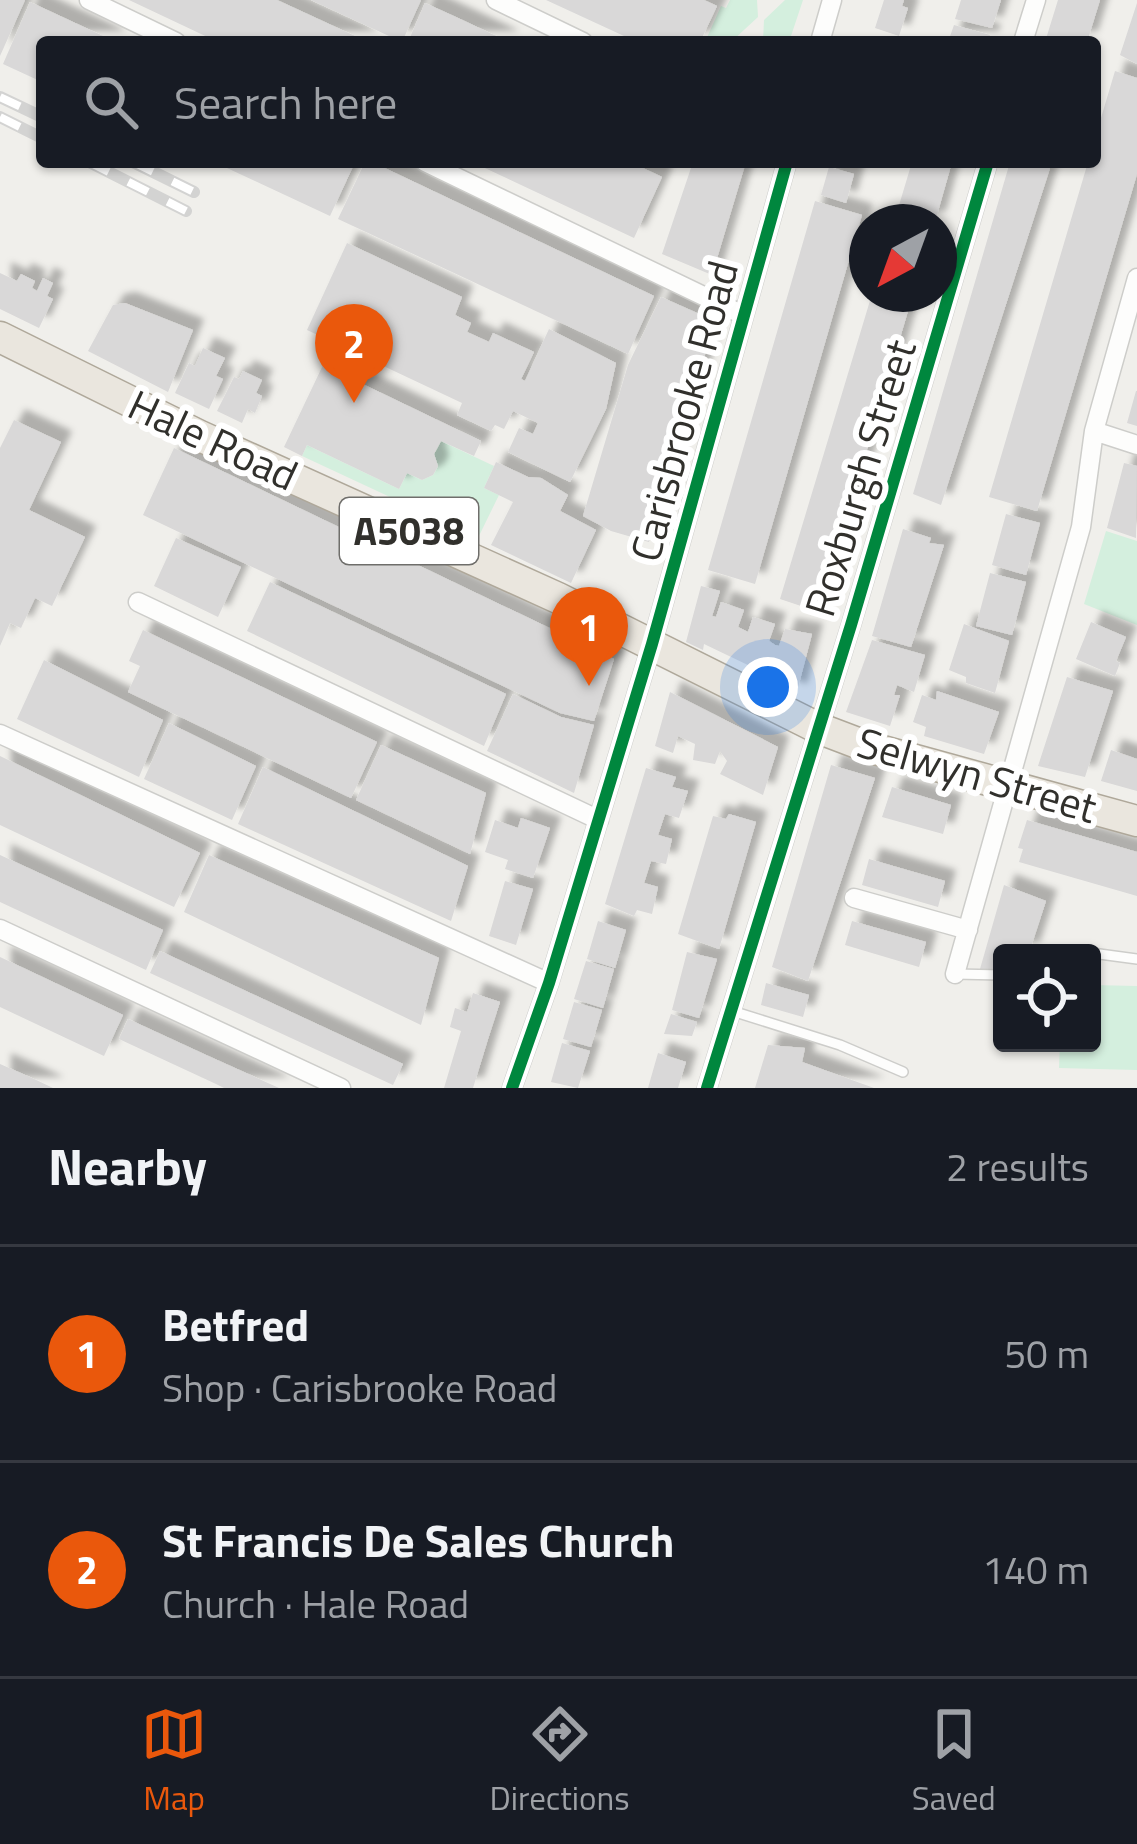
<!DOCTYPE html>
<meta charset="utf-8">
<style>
:root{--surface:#171b24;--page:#242831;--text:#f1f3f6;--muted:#9ea1a6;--line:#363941;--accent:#ea580c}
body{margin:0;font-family:"Titillium Web",sans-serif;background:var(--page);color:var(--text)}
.controls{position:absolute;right:36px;bottom:36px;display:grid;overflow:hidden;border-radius:12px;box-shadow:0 3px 9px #0004}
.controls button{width:108px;height:108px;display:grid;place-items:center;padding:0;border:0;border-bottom:3px solid var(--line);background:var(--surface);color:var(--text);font:60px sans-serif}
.compass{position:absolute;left:849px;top:204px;width:108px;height:108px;border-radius:50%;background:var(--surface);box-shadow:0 3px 9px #0004;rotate:221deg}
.you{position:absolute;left:768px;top:687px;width:42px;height:42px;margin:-30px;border:9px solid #fff;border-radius:50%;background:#1a73e8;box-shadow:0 0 0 18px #1a73e833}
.badge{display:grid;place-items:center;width:78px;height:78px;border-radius:50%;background:var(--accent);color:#fff;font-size:39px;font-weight:700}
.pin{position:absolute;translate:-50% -99px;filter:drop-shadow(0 3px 6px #0008)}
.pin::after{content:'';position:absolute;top:63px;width:42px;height:36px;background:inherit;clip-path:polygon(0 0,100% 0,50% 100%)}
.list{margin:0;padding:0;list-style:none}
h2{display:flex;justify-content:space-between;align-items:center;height:156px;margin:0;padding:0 48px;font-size:51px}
h2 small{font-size:39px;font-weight:400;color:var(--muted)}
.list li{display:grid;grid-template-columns:78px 1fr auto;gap:36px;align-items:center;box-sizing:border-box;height:216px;padding:0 48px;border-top:3px solid var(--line)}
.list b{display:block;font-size:45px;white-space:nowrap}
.list p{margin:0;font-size:39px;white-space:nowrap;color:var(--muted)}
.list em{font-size:39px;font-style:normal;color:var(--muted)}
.icon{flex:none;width:66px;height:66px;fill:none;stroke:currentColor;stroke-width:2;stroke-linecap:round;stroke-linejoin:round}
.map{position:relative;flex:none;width:1137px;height:1088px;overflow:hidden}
.search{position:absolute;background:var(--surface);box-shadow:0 3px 9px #0004;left:36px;right:36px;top:36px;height:132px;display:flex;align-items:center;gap:30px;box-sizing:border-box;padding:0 42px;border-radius:12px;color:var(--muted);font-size:45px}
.sheet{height:588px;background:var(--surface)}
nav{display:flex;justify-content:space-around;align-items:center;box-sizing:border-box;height:168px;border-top:3px solid var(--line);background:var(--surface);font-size:33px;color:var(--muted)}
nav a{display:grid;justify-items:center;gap:6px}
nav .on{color:var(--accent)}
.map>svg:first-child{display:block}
</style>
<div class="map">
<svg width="1137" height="1088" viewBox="0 0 1137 1088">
<defs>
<filter id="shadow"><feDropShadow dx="11" dy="-11" stdDeviation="3" flood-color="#0004"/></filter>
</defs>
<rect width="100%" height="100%" fill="#f0efeb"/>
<path fill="#d4efde" d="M 730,0 L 757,0 L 758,17 L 731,42 L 705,42 L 721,6 L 726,8 Z
M 785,0 L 803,0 L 789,42 L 763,42 L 764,20 Z
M 441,441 L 494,466 L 484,488 L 499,495 L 478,538 L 302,456 L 307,445 L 399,489 L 407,473 L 422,480 L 433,475 L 438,466 L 434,454 Z
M 1106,531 L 1137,541 L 1137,625 L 1084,604 Z
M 1092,985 L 1137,986 L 1137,1070 L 1059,1068 L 1060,1043 L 1092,1043 Z"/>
<path fill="#d9d8d8" filter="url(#shadow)" d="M 0,0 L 25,0 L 0,56 Z
M 129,0 L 277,0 L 368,42 L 218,42 Z
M 311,0 L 421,0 L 402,42 Z
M 546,0 L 704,0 L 717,6 L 700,42 L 637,42 Z
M 884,0 L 904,0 L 902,6 L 908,8 L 899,36 L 875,28 Z
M 961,0 L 1001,0 L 992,28 L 955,19 Z
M 1058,0 L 1100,0 L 1087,42 L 1045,42 Z
M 30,2 L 116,42 L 42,42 L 42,82 L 3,64 Z
M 425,3 L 458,18 L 509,42 L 408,42 Z
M 1137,3 L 1137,64 L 1120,55 Z
M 954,25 L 990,35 L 988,42 L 948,42 Z
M 1115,71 L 1137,78 L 1137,174 L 1037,511 L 989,497 L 1088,162 L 1095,162 L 1095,138 Z
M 214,162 L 355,162 L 330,216 Z
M 365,162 L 372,162 L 654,296 L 628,354 L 338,219 Z
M 472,162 L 630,162 L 662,177 L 634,238 Z
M 693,162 L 745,165 L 712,275 L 662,254 Z
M 912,162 L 952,162 L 935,222 L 894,222 Z
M 1010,162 L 1052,162 L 941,505 L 913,494 Z
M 829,167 L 854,174 L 846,203 L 821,195 Z
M 815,201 L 862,215 L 755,584 L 708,570 Z
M 347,243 L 462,297 L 455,315 L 471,323 L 467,332 L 489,342 L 493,333 L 534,352 L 521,379 L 525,381 L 549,329 L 616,363 L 606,409 L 570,482 L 508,452 L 519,428 L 533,434 L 538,423 L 513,411 L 504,429 L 495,425 L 491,431 L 457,415 L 462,403 L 307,330 Z
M 0,273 L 17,281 L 21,274 L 35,281 L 32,288 L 37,291 L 43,278 L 53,283 L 47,296 L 53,299 L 39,328 L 0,309 Z
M 872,294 L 913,294 L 819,612 L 780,599 Z
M 661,297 L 715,321 L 649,542 L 611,531 L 583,516 L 628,365 Z
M 125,303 L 193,330 L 168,392 L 88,351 L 113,305 Z
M 203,348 L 225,358 L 216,376 L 223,379 L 209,409 L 175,393 L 189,363 L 195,366 Z
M 323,365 L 481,441 L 474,456 L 441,441 L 434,454 L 438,466 L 433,475 L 422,480 L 407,473 L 399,489 L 307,445 L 302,456 L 284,447 Z
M 243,371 L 262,380 L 256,393 L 262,396 L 255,413 L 248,409 L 242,423 L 217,411 L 234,377 L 239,379 Z
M 1136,391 L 1137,391 L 1137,426 L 1127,423 Z
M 14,420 L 61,442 L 29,510 L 85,537 L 52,606 L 35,598 L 21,628 L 10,623 L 0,646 L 0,448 Z
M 174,448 L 614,659 L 594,721 L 560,713 L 143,515 Z
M 496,462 L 528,477 L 541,478 L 568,495 L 560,511 L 596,530 L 571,583 L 491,545 L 513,502 L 484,488 Z
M 1124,463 L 1137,466 L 1136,538 L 1107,528 Z
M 1006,514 L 1040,523 L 1026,575 L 992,565 Z
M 903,529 L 931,538 L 929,543 L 944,545 L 911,647 L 872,636 Z
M 176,538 L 241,567 L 218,617 L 154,586 Z
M 990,573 L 1026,582 L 1012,635 L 976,626 Z
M 270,582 L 506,694 L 484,746 L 247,631 Z
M 701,586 L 720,591 L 712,616 L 716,617 L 721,602 L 744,610 L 738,627 L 748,632 L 753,617 L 775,624 L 769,641 L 775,645 L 779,646 L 785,629 L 812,634 L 796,695 L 778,687 L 781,681 L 704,644 L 703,650 L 686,642 Z
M 1091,622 L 1126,637 L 1116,661 L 1120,663 L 1115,676 L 1076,659 Z
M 964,624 L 1009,641 L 995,693 L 966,683 L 966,677 L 949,670 Z
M 143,630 L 377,742 L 351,798 L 128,692 L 140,666 L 129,661 Z
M 872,640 L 925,655 L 914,692 L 897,685 L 894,695 L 900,695 L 890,726 L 846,712 Z
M 44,660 L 163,720 L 139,777 L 17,719 Z
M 1067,677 L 1113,691 L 1085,777 L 1038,766 Z
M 937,691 L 999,712 L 984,754 L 924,736 L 926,727 L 913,722 L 922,695 L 936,700 Z
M 670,692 L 778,747 L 763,795 L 720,774 L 727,761 L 720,751 L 715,764 L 693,760 L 695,744 L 678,736 L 673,753 L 655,746 Z
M 513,694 L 561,717 L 594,725 L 574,793 L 487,751 Z
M 169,723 L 256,766 L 232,820 L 144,779 Z
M 381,745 L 486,793 L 470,854 L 356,800 Z
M 1111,750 L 1137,759 L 1137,791 L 1101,781 Z
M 0,756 L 200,853 L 174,907 L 0,825 Z
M 831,765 L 875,778 L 808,981 L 772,967 Z
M 263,767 L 468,866 L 451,921 L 238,824 Z
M 646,768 L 676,777 L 672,787 L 688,791 L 679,818 L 665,814 L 658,835 L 672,839 L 666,864 L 651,861 L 644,883 L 658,887 L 652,914 L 637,910 L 634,916 L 605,904 Z
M 892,787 L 951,805 L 943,834 L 882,817 Z
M 729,814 L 756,822 L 719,949 L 678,934 L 713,816 L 726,819 Z
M 521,818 L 550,828 L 533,878 L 505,869 L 508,860 L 485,852 L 495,820 L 518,828 Z
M 1027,820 L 1137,852 L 1137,896 L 1019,862 L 1023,849 L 1018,848 Z
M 0,855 L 163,930 L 146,970 L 0,902 Z
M 209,855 L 439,958 L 421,1025 L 184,912 Z
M 869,859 L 945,881 L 938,907 L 862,885 Z
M 505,881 L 533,889 L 516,945 L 489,936 Z
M 1004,885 L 1046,901 L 1029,953 L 1002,953 L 1002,972 L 994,972 L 980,969 Z
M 598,921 L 626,930 L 615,968 L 587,959 Z
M 852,921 L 926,942 L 919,967 L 845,945 Z
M 160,951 L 403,1064 L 393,1085 L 150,973 Z
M 687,952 L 717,959 L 699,1018 L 672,1010 Z
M 0,957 L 123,1015 L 104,1056 L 0,1007 Z
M 586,961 L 614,969 L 603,1008 L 574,999 Z
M 766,983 L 809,995 L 803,1017 L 761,1005 Z
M 473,993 L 500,1002 L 488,1039 L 473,1088 L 444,1088 L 461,1031 L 450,1027 L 455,1008 L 467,1012 Z
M 574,1002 L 602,1010 L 591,1047 L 563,1039 Z
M 671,1014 L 697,1022 L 692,1036 L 664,1034 Z
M 128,1019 L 206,1055 L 279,1088 L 224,1088 L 216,1084 L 119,1039 Z
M 562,1043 L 590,1051 L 578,1088 L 551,1082 Z
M 768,1045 L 805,1048 L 802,1062 L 874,1088 L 755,1088 Z
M 658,1053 L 686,1062 L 678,1088 L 648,1088 Z
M 0,1064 L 32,1078 L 53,1088 L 0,1088 Z"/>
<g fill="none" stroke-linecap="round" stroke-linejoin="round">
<defs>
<path id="lane" d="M 1092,953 L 1137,959
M 955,974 L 1002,975
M 729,1010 L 840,1045 L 903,1072"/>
<path id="street" d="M 89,0 L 176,42
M 496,0 L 583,42
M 820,42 L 832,0
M 1023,42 L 1036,0
M 425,162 L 743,315
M 1094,431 L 1137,445
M 138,602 L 599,820
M 0,734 L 549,983
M 854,898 L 968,930
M 0,929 L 341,1088
M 955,974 L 1081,527 L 1094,431 L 1137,278
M 512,1088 L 549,983 L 652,644 L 787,162
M 707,1088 L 851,625 L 988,162"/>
<path id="primary" d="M 0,337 L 200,436 L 558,598 L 818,728 L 868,747 L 1137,821"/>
</defs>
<use href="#lane" stroke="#cdcdca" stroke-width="12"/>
<use href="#street" stroke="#cdcdca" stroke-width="21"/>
<use href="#primary" stroke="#afa89a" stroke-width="33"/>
<use href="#lane" stroke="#fdfdfc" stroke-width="9"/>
<use href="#street" stroke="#fdfdfc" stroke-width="18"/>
<use href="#primary" stroke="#eae6de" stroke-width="30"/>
<defs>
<path id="rail" d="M 0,97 L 42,117
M 0,117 L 42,138
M 89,162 L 186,211
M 133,162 L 194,192"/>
</defs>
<use href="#rail" stroke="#d3d3d2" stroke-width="12"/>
<use href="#rail" stroke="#fff" stroke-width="8" stroke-dasharray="22" stroke-linecap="butt"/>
<defs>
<path id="cycleway" d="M 512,1088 L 549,983 L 652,644 L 787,162
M 707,1088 L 851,625 L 988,162"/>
</defs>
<use href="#cycleway" stroke="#fff" stroke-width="20"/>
<use href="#cycleway" stroke="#00873e" stroke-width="12"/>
</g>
<g text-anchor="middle" stroke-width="12" stroke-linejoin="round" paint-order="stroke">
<rect fill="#fff" stroke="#6f6e6b" stroke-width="3" x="340" y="498" width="138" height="66" rx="9"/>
<g font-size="39" font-weight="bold" fill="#31302c">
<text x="409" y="545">A5038</text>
</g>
<g font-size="42" fill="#31302c" stroke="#fff">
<text transform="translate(684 411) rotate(-75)" y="15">Carisbrooke Road</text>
<text transform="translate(213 440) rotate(25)" y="15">Hale Road</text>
<text transform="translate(860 478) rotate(-73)" y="15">Roxburgh Street</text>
<text transform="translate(977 775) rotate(16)" y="15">Selwyn Street</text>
</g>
</g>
</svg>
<div class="controls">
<button><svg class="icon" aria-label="locate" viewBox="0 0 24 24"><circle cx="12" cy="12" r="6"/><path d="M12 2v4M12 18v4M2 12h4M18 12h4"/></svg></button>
</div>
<svg class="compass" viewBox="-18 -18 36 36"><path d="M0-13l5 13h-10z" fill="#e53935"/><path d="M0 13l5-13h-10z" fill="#9ea1a6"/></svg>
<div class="you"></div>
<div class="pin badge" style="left:589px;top:686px">1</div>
<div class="pin badge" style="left:354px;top:403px">2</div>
<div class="search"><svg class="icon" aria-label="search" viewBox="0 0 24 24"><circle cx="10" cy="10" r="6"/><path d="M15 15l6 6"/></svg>Search here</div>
</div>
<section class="sheet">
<h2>Nearby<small>2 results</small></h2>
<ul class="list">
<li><span class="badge">1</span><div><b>Betfred</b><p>Shop · Carisbrooke Road</p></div><em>50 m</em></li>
<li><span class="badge">2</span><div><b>St Francis De Sales Church</b><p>Church · Hale Road</p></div><em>140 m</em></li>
</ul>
</section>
<nav>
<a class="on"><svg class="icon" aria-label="map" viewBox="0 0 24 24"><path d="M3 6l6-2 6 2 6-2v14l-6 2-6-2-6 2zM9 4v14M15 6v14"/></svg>Map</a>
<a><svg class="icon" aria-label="directions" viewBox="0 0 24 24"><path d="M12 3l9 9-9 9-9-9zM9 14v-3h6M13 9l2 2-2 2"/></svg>Directions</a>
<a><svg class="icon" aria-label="saved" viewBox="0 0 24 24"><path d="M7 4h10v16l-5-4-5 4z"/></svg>Saved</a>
</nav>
